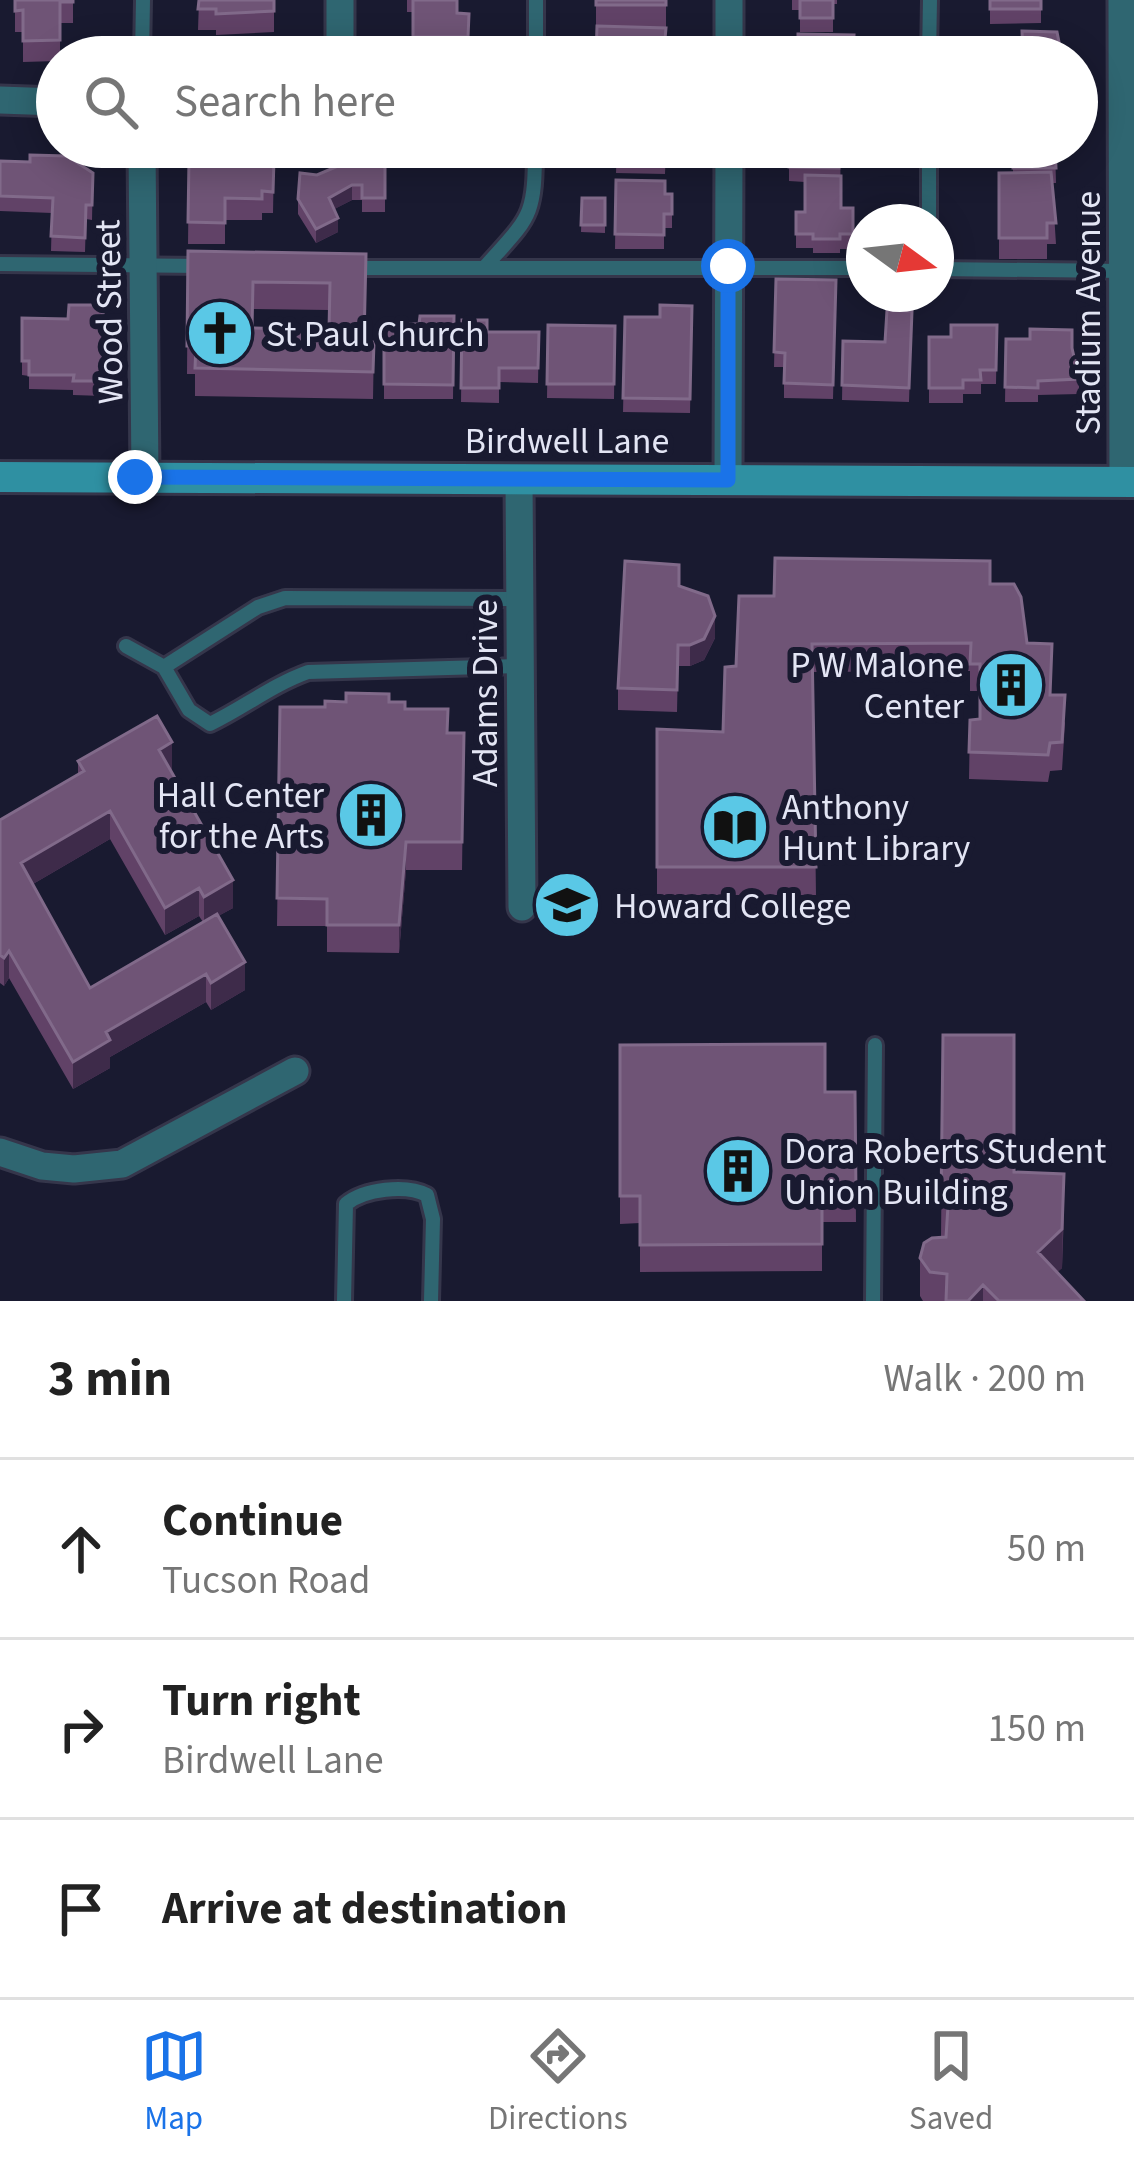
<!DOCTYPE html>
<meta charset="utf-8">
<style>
:root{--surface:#fff;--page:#f2f2f2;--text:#222;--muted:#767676;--line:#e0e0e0;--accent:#1a73e8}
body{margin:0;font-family:"Source Sans 3",sans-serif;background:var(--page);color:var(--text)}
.compass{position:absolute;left:846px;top:204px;width:108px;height:108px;border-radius:50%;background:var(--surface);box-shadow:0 6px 30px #0003;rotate:105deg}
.stop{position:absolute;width:36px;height:36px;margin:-27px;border:9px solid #1a73e8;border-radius:50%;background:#fff}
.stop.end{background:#1a73e8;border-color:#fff;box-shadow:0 3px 12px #0008}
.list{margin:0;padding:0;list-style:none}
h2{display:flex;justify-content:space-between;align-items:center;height:156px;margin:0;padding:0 48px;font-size:51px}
h2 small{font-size:39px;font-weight:400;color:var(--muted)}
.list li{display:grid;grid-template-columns:78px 1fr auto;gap:36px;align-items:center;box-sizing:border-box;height:180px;padding:0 48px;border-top:3px solid var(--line)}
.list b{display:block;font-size:45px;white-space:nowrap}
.list p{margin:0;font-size:39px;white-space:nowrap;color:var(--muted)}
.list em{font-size:39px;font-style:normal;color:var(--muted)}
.icon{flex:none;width:66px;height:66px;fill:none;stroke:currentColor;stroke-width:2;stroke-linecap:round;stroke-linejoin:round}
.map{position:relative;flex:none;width:1134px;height:1301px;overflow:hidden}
.search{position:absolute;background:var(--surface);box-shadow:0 6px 30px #0003;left:36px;right:36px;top:36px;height:132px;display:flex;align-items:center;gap:30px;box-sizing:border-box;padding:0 42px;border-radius:66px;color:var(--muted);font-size:45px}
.sheet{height:696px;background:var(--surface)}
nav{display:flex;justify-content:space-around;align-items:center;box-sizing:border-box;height:168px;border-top:3px solid var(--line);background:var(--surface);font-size:33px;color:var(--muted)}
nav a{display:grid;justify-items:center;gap:6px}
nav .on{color:var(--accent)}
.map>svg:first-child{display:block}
</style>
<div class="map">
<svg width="1134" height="1301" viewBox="0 0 1134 1301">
<rect width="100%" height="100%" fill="#191a30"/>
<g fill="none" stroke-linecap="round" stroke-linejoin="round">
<defs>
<path id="lane" d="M 142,57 L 143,0
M 536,57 L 536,0
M 929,57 L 930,0
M 929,222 L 929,147
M 0,264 L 205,266
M 353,268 L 864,268
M 484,268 C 530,216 535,219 535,147
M 936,269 L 1123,271
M 126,646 L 164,667 L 189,710 L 210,724 C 245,707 272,685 308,672 L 520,666
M 164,667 L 258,607 L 285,598 L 520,599
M 344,1301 L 346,1204 C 364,1189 406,1184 427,1195 L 433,1219 L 431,1301
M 873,1301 L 875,1045"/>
<path id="street" d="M 1122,0 L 1123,482
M 340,57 L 340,0
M 729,57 L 729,0
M 0,100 L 57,102
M 142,147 L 145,477
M 519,479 L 522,907
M 728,480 L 729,147
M 0,1152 L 42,1166 L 74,1169 L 122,1164 L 295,1071"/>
<path id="secondary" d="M 0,477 L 1134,482"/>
</defs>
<use href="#lane" stroke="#35364b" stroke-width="20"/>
<use href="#street" stroke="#35364b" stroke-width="33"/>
<use href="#secondary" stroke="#35364b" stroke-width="36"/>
<use href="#lane" stroke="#2f6671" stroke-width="14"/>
<use href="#street" stroke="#2f6671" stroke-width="27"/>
<use href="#secondary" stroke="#2f90a2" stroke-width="30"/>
</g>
<path fill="#614267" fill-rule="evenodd" d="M 15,0 L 73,2 L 73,23 L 60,23 L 60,57 L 57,57 L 57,61 L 23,62 L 23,32 L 15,32 Z
M 199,0 L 274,0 L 274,32 L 216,35 L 216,30 L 198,30 Z
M 407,0 L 457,0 L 457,13 L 469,14 L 468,57 L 413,57 L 413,12 L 407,12 Z
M 596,0 L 666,0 L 666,27 L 625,27 L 665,39 L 674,57 L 596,26 Z
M 792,0 L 837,0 L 837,4 L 833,4 L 833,32 L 800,32 L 800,10 L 792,10 Z
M 1041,0 L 1041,23 L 990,24 L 990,9 Z
M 387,147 L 465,147 L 459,168 Z
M 617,147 L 666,147 L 665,174 L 616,173 Z
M 789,147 L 840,147 L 841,208 L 853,208 L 853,249 L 840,249 L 840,253 L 813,253 L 813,248 L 796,248 L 796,212 L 805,212 L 805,182 L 789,181 Z
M 961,147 L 1055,147 L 1056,183 L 1052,183 L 1056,244 L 1047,244 L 1047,259 L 999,259 L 999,173 L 1013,173 L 1013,164 L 1003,165 L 1003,150 L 961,150 Z
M 189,159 L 274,159 L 273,213 L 262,213 L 262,220 L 225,220 L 225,244 L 188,244 Z
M 385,160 L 385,212 L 362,212 L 362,200 L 352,200 L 334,209 L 338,232 L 316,243 L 298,214 L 298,199 L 317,175 Z
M 0,161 L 93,173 L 92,220 L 86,219 L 85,252 L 51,251 L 52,213 L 0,211 Z
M 616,180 L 665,194 L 672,194 L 672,228 L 664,228 L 664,249 L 615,249 Z
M 582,198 L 605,198 L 605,233 L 581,232 Z
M 188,251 L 366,254 L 365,342 L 374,342 L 373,399 L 195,396 L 195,374 L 187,374 ZM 253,309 L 329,310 L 329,330 L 253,328 Z
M 776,279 L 836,280 L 833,399 L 784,398 L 784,367 L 774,367 Z
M 103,305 L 103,396 L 73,395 L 73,390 L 29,389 L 29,376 L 22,375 L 22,318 L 68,319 Z
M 692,306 L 690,413 L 623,412 L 625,317 L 660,317 Z
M 912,311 L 909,402 L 842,400 L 843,341 L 885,342 Z
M 454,316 L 453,399 L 384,399 L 384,324 L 419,324 Z
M 462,320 L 487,332 L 539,332 L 538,383 L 499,382 L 499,403 L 461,402 Z
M 548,325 L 615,326 L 614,399 L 547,398 Z
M 997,325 L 996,384 L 981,384 L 981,394 L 963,394 L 963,403 L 929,403 L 929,337 L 951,337 Z
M 1006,339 L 1072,349 L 1074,357 L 1079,357 L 1079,394 L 1038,395 L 1038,402 L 1005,402 Z
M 990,584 L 1027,643 L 1065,723 L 1062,770 L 1050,771 L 1048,782 L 969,779 L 970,720 L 980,719 L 980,691 L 970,691 L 970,671 L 813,672 L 816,895 L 657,895 L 657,729 L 723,732 L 736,666 L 774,596 Z
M 679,586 L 715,638 L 704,660 L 690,666 L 678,666 L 677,712 L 618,710 L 618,688 Z
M 389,702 L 447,733 L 464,733 L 462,870 L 406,870 L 399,953 L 327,952 L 327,926 L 277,926 L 280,707 L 325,707 Z
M 78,761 L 172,770 L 170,771 L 233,908 L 218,916 L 245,990 L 211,1010 L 206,1002 L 110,1057 L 110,1068 L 73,1089 L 9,978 L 4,986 L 0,983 L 0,820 L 78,774 ZM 110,839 L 165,935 L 199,916 L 203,922 L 90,988 L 33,884 Z
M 943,1035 L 1014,1172 L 1064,1212 L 1062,1268 L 1057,1272 L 1084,1301 L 923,1301 L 920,1296 L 920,1258 L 941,1237 Z
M 620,1045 L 825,1092 L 855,1092 L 856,1222 L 822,1222 L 822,1271 L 640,1272 L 640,1223 L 620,1224 Z"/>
<path fill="#3e2b4a" d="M 459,147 L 465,147 L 459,168 Z
M 352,185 L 352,200 L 329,212 L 329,198 Z
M 338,218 L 338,232 L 316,243 L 316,229 Z
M 715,616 L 715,638 L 704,660 L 690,666 L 690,645 Z
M 172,742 L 172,770 L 159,777 L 159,750 Z
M 110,811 L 110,839 L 21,891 L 21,863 Z
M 406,842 L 406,870 L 399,953 L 399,925 Z
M 233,880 L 233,908 L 204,924 L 204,897 Z
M 199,888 L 199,916 L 165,935 L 165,908 Z
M 9,951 L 9,978 L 4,986 L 4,958 Z
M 245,962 L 245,990 L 211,1010 L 211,983 Z
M 206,974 L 206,1002 L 110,1057 L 110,1068 L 73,1089 L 73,1062 L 106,1032 Z
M 1064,1174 L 1062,1268 L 1038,1291 L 1038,1252 Z
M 983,1285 L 983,1301 L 968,1301 Z"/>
<path fill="#6f5476" stroke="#816a8a" stroke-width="3" fill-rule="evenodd" d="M 15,0 L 73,0 L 73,2 L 60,2 L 60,40 L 23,41 L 23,10 L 15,11 Z
M 199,0 L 274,0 L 274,11 L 216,14 L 216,9 L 198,9 Z
M 413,0 L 457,0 L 457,13 L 469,14 L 468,37 L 413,37 Z
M 596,0 L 666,0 L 666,5 L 596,5 Z
M 800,0 L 833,0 L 833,18 L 800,18 Z
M 990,0 L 1041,0 L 1041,9 L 990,9 Z
M 597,26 L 666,28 L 665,39 L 674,39 L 673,57 L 596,57 Z
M 1022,31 L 1057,32 L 1062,57 L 1023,57 Z
M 798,34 L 854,35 L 853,57 L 790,57 L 790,50 L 798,51 Z
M 442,47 L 467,54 L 466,57 L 439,57 Z
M 617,147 L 666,147 L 665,160 L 616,159 Z
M 789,147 L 840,147 L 839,168 L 789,167 Z
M 1003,147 L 1055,147 L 1056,168 L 1013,168 L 1013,150 L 1003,150 Z
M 205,152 L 246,153 L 246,159 L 274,159 L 273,192 L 262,191 L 262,199 L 225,198 L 225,223 L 188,222 L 189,159 L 205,159 Z
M 30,155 L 67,156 L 93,173 L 92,205 L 86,205 L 85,238 L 51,236 L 53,198 L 0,196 L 0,161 L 30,162 Z
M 352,160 L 385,160 L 385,198 L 362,198 L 362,185 L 352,185 L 329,198 L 338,218 L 316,229 L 298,199 L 300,173 L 317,175 Z
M 1051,172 L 1056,223 L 1047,223 L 1047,238 L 999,238 L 999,173 Z
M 805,175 L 841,176 L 841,208 L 853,208 L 853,234 L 840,234 L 840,239 L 813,239 L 813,234 L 796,234 L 796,212 L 805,212 Z
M 616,180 L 665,181 L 665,194 L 672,194 L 672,214 L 664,214 L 664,235 L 615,234 Z
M 582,198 L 605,198 L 605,225 L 581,225 Z
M 188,251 L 366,254 L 364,342 L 374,342 L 373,372 L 195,368 L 196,346 L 187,346 ZM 253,282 L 330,283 L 329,330 L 252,328 Z
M 776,279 L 836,280 L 833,385 L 784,383 L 785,353 L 774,352 Z
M 69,305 L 103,305 L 103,381 L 73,381 L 74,375 L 29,375 L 29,361 L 22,361 L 22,318 L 68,319 Z
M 660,305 L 692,306 L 690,399 L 623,398 L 625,317 L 660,317 Z
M 887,310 L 912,311 L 909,388 L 842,385 L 843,341 L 885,342 Z
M 420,316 L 454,316 L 453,385 L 384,384 L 384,324 L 419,324 Z
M 462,320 L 487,320 L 487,332 L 539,332 L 538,368 L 499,368 L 499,388 L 461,388 Z
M 548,325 L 615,326 L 614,384 L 547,384 Z
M 951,325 L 997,325 L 996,370 L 980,370 L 981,380 L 963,380 L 963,388 L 929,388 L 929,337 L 951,337 Z
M 1030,329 L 1072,330 L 1072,348 L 1074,357 L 1079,357 L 1079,379 L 1038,381 L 1038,388 L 1005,387 L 1006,339 L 1030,339 Z
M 775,558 L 990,561 L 990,584 L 1014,584 L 1021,597 L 1027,643 L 1052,644 L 1050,695 L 1065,695 L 1062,742 L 1050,743 L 1048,755 L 969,752 L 970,720 L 980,719 L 980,664 L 970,664 L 971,643 L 812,644 L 816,867 L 657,867 L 657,729 L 723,732 L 725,667 L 736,666 L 739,596 L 774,596 Z
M 625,561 L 679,565 L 679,586 L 708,596 L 715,616 L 704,639 L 690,645 L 678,645 L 677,690 L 618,688 Z
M 346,693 L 389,694 L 389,702 L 405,702 L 405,709 L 448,709 L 447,733 L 464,733 L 462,842 L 406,842 L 399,925 L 327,925 L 327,899 L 277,898 L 280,707 L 325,707 L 325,701 L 346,702 Z
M 157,716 L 172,742 L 159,750 L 233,880 L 204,897 L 199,888 L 165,908 L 110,811 L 21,863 L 90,988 L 217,914 L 245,962 L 211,983 L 206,974 L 106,1032 L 110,1040 L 73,1062 L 9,951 L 4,958 L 0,955 L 0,820 L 84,771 L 78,761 Z
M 943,1035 L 1014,1035 L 1014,1172 L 1064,1174 L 1062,1229 L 1038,1252 L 1084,1301 L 999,1301 L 983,1285 L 968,1301 L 946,1301 L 947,1274 L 930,1272 L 920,1258 L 924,1243 L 932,1238 L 946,1237 L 948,1206 L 941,1206 Z
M 825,1044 L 825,1092 L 855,1092 L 856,1194 L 822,1194 L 822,1244 L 640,1245 L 640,1196 L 620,1196 L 620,1045 Z"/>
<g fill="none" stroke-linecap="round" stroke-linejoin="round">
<path stroke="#1a73e8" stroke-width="15" d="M 135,477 L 728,480 L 728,266"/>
</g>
<defs>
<symbol id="church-disc" viewBox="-11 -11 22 22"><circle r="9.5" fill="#5ac8e6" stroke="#191a30"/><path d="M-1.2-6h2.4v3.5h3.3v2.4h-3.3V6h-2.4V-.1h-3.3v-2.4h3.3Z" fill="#111"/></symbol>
<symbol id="building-disc" viewBox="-11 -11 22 22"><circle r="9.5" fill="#5ac8e6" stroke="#191a30"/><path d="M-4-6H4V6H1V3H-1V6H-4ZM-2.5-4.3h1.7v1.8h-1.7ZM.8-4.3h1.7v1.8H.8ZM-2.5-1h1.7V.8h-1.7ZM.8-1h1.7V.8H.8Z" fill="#111"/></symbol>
<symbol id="library-disc" viewBox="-11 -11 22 22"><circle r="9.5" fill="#5ac8e6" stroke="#191a30"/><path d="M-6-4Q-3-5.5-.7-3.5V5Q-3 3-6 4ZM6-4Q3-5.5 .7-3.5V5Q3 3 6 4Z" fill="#111"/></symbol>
<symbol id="university-disc" viewBox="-11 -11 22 22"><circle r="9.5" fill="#5ac8e6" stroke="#191a30"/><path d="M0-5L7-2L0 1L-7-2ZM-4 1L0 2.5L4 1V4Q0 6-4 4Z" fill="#111"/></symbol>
</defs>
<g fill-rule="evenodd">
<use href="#church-disc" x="182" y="295" width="76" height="76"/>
<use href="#building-disc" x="973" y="647" width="76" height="76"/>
<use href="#building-disc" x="333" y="777" width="76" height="76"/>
<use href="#library-disc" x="697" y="789" width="76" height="76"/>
<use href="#university-disc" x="529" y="867" width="76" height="76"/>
<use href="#building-disc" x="700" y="1133" width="76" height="76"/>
</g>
<g text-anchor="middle" stroke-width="12" stroke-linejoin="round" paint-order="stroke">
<g font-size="36" fill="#e3e5f4" stroke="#191a30">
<text transform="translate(108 312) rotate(-91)" y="13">Wood Street</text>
<text transform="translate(1087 313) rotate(-90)" y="13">Stadium Avenue</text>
<text x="567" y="453">Birdwell Lane</text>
<text transform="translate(484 693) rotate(-90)" y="13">Adams Drive</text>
</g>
<g font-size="36" fill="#e3e5f4" stroke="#191a30" text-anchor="start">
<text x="266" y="346">St Paul Church</text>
<text x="964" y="677" text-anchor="end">P W Malone<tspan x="964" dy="41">Center</tspan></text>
<text x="324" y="807" text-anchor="end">Hall Center<tspan x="324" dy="41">for the Arts</tspan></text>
<text x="782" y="819">Anthony<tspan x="782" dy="41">Hunt Library</tspan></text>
<text x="614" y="918">Howard College</text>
<text x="784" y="1163">Dora Roberts Student<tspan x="784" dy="41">Union Building</tspan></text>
</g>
</g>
</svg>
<svg class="compass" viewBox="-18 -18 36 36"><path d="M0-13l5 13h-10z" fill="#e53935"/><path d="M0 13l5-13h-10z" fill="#767676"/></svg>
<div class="stop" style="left:728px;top:266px"></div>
<div class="stop end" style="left:135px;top:477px"></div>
<div class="search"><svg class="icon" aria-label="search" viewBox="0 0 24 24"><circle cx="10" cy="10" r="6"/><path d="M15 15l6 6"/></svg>Search here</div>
</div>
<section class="sheet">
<h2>3 min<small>Walk · 200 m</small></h2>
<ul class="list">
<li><svg class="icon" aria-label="ahead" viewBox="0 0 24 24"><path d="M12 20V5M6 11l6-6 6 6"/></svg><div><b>Continue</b><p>Tucson Road</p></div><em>50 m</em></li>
<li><svg class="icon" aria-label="right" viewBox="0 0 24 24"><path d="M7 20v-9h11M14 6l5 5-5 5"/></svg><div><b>Turn right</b><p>Birdwell Lane</p></div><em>150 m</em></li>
<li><svg class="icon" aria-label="arrive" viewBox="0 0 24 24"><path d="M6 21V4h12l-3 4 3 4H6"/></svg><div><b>Arrive at destination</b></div></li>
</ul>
</section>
<nav>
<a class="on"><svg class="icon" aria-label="map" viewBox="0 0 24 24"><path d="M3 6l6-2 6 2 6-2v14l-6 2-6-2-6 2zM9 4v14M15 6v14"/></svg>Map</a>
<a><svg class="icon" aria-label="directions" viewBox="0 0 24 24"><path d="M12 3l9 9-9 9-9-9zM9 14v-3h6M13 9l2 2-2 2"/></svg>Directions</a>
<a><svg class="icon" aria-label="saved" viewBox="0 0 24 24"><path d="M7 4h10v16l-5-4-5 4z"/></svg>Saved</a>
</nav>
